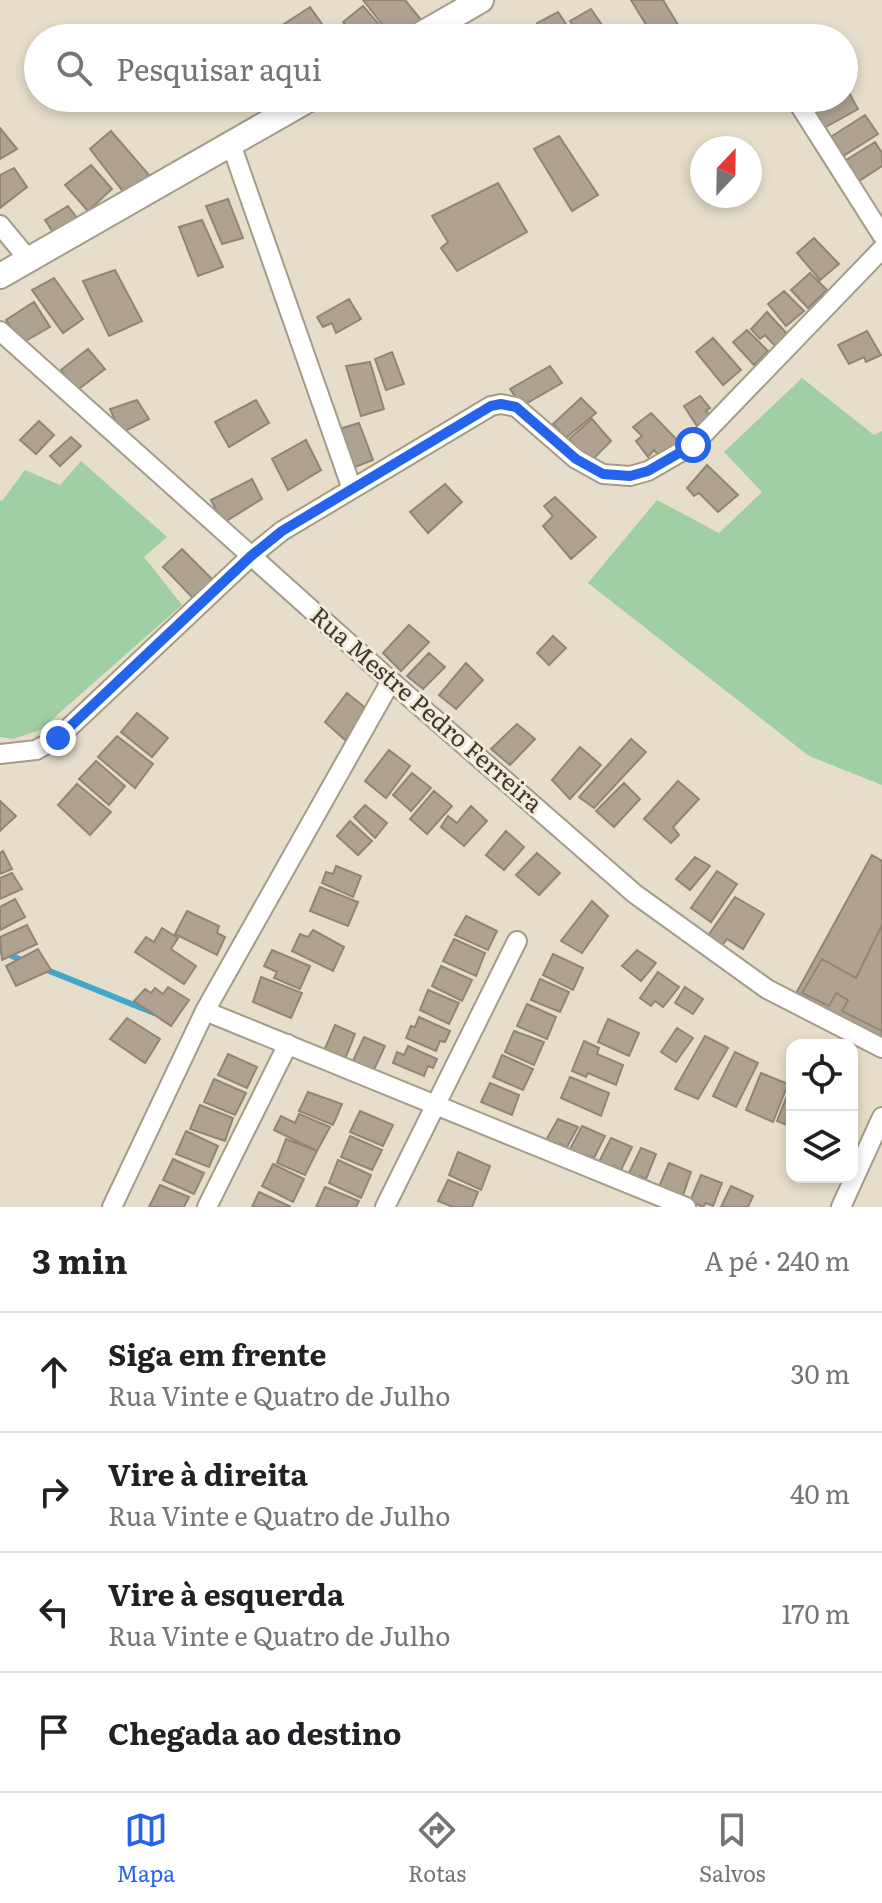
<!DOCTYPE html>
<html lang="pt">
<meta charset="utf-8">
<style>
:root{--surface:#fff;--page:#f6f6f6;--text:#202124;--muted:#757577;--line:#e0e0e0;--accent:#2563eb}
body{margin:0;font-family:Literata,serif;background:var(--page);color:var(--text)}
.controls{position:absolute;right:24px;bottom:24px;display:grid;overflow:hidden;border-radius:16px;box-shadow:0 4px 12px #0003}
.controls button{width:72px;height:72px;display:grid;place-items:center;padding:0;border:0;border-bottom:2px solid var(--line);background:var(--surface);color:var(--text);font:40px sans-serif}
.compass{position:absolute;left:690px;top:136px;width:72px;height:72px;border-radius:50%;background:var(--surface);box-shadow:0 4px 12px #0003;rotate:22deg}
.stop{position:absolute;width:24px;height:24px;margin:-18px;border:6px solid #2563eb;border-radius:50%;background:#fff}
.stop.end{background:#2563eb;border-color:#fff;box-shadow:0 2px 8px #0008}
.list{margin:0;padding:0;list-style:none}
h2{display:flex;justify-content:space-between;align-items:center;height:104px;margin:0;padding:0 32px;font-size:34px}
h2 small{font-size:26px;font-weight:400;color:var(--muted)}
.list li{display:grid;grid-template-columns:52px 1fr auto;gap:24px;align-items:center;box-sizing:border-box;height:120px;padding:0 32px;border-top:2px solid var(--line)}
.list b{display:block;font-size:30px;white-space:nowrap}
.list p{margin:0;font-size:26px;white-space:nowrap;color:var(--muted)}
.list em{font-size:26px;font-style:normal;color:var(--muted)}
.icon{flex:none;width:44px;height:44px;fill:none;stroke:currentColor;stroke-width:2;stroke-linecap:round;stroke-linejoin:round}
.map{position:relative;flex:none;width:882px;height:1207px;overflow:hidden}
.search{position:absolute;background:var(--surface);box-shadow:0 4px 12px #0003;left:24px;right:24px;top:24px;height:88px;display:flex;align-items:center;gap:20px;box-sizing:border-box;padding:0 28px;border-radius:44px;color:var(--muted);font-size:30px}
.sheet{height:584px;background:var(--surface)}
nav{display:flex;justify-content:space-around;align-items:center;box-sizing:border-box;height:112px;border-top:2px solid var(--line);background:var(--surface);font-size:22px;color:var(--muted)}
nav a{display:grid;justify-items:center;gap:4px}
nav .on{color:var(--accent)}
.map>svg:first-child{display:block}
</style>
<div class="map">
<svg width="882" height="1207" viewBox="0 0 882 1207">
<rect width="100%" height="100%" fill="#e6deca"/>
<path fill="#a0cfa4" d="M 802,378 L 874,435 L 882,431 L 882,785 L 809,756 L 588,583 L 657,500 L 719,533 L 762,492 L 724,452 Z
M 81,461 L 167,537 L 144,557 L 182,605 L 40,730 L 13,739 L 0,737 L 0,500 L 2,501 L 25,470 L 60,485 Z"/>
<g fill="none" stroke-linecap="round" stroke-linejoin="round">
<path stroke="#42a7cc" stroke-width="6" d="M 0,951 L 24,961
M 42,968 L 154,1013"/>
</g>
<path fill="#afa291" stroke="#928575" stroke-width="2" d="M 363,0 L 405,0 L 423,22 L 398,38 L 393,38 Z
M 631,0 L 663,0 L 686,38 L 654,38 Z
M 363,6 L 389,36 L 386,38 L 358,38 L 343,22 Z
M 310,7 L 332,38 L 290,38 L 281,26 Z
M 591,9 L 611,38 L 581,38 L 570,21 Z
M 558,12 L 572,33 L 564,38 L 547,38 L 537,23 Z
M 847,89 L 858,109 L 824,128 L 813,107 L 830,98 L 844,98 L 844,90 Z
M 865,115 L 878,134 L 840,158 L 829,138 Z
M 0,128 L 17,149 L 0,159 Z
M 111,131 L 149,175 L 125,194 L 90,149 Z
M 559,136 L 598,195 L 572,211 L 534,149 Z
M 875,142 L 882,153 L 882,166 L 856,183 L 843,162 Z
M 91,165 L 112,189 L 88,211 L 65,185 Z
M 14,168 L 27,187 L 0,208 L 0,175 Z
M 498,183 L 527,232 L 457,271 L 441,248 L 448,242 L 432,216 Z
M 228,199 L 243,238 L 222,244 L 206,206 Z
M 68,206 L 80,222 L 56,237 L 45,220 Z
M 202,220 L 223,267 L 198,276 L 179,227 Z
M 814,238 L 839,264 L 820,280 L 797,253 Z
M 115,270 L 142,321 L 109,336 L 83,281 Z
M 810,273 L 827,290 L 808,308 L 791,290 Z
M 54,278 L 83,319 L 63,333 L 32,290 Z
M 784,291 L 804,311 L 786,326 L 768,304 Z
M 349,299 L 361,319 L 336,333 L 332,323 L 323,327 L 317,317 Z
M 34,302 L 50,327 L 22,343 L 6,320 Z
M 767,312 L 789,336 L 776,347 L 765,335 L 760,339 L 751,329 Z
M 747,330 L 768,351 L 754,365 L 733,342 Z
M 867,331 L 881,355 L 866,362 L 864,357 L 849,364 L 838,345 Z
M 713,338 L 741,370 L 723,385 L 696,352 Z
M 88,349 L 105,369 L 76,391 L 61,370 Z
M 392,352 L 404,384 L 386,390 L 375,359 Z
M 370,362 L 384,409 L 361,416 L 346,366 Z
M 550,366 L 562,383 L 522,406 L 510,389 Z
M 700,396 L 710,408 L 706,411 L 711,417 L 697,426 L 684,406 Z
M 581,398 L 596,413 L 566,438 L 553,424 Z
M 137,400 L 149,419 L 121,433 L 110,409 Z
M 256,400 L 269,423 L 229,447 L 215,422 Z
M 651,413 L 679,442 L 661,458 L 654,450 L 648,457 L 636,441 L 642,436 L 633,427 Z
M 592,419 L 611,441 L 590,462 L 569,439 Z
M 39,421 L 54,435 L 36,454 L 20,440 Z
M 359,423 L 373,460 L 350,469 L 336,430 Z
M 71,437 L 81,446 L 60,466 L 50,456 Z
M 306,440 L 321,470 L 288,490 L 272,459 Z
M 707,465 L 738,495 L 718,512 L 699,493 L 694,496 L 687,488 Z
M 252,479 L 262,499 L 223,523 L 211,500 Z
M 445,484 L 462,502 L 428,533 L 410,512 Z
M 555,497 L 596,537 L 571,559 L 543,526 L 553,516 L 544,506 Z
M 182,549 L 215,582 L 196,601 L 163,567 Z
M 409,625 L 429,642 L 401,671 L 383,653 Z
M 553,636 L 566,648 L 549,665 L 537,653 Z
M 429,653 L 445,667 L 423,689 L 407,676 Z
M 466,663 L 483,680 L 456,709 L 439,695 Z
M 347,693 L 368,710 L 345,740 L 325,722 Z
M 137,713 L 168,738 L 152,757 L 121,732 Z
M 517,724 L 535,739 L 510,765 L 491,749 Z
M 117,736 L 153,764 L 135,788 L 98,757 Z
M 631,739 L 646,752 L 594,808 L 579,797 Z
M 580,747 L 601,765 L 570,799 L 552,780 Z
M 389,750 L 410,766 L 386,798 L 365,781 Z
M 96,761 L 125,786 L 109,805 L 79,779 Z
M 412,773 L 431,788 L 411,811 L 393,795 Z
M 678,781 L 699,799 L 673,827 L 679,835 L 671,843 L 644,819 Z
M 624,783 L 640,799 L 614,827 L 596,811 Z
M 77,784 L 111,812 L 90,835 L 58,805 Z
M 434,791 L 452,806 L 427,834 L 410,819 Z
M 0,801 L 16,816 L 0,831 Z
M 365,805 L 387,823 L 375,838 L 354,817 Z
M 471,806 L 487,821 L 464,846 L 441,827 L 448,816 L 457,823 Z
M 350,821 L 372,841 L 358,855 L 337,836 Z
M 506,831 L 524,847 L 504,870 L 486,855 Z
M 3,851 L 12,869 L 0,874 L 0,853 Z
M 537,853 L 560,873 L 539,895 L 516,875 Z
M 872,855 L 882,861 L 882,1040 L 794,997 Z
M 695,857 L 710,866 L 690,890 L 676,879 Z
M 336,866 L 361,876 L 353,897 L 322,883 L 326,872 L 333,874 Z
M 717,871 L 737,884 L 711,922 L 691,908 Z
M 12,873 L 22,889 L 0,899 L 0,878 Z
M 320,887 L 358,902 L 348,926 L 310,911 Z
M 735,897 L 764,914 L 743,949 L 727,939 L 720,948 L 707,937 Z
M 15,899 L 25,917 L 0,930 L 0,907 Z
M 592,901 L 608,916 L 582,953 L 561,941 Z
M 187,911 L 219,926 L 217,933 L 225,937 L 217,955 L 175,934 Z
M 466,916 L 497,931 L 488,950 L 455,935 Z
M 27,925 L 37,944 L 2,960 L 0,937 Z
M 882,925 L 882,1031 L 842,1011 L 848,1000 L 836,993 L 829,1006 L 802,993 L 822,959 L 856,978 Z
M 162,928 L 178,938 L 171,949 L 196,966 L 184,984 L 135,952 L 146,937 L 154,942 Z
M 313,930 L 344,947 L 333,971 L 292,951 L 300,934 L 308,937 Z
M 454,939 L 485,953 L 476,976 L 443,961 Z
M 38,949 L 51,970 L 16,986 L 6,966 Z
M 272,950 L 310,966 L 300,989 L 274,978 L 277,972 L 264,966 Z
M 637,950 L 656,963 L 641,981 L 622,966 Z
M 553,954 L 583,968 L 573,990 L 543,975 Z
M 441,966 L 472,980 L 462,1001 L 432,986 Z
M 658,972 L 679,987 L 663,1007 L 655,1001 L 651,1006 L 640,998 Z
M 261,977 L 302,993 L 291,1018 L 253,1002 Z
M 540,979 L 569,992 L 560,1012 L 531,1000 Z
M 168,987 L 189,1000 L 171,1026 L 134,1001 L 145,989 L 151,993 L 155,988 L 163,994 Z
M 685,987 L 703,999 L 693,1014 L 675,1003 Z
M 428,990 L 459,1003 L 449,1024 L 420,1010 Z
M 527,1004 L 556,1017 L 547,1039 L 517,1026 Z
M 419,1017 L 450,1031 L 445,1042 L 440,1041 L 436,1051 L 406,1038 L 411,1026 L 415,1027 Z
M 127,1018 L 160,1039 L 145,1063 L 110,1039 Z
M 608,1019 L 639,1033 L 629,1056 L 598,1042 Z
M 335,1025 L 355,1034 L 345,1059 L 324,1051 Z
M 677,1028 L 693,1038 L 676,1062 L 661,1052 Z
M 514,1031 L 544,1042 L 534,1065 L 505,1052 Z
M 705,1036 L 728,1048 L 698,1099 L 675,1089 Z
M 364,1037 L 385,1046 L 373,1072 L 352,1063 Z
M 584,1041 L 599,1048 L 597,1054 L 623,1065 L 616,1085 L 588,1073 L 586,1077 L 572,1071 Z
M 408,1046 L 437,1059 L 433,1068 L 428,1066 L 424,1076 L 393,1063 L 397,1052 L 404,1055 Z
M 735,1052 L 758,1063 L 736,1107 L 713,1096 Z
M 228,1054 L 257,1067 L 247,1088 L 218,1075 Z
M 502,1055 L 533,1069 L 523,1090 L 493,1077 Z
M 761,1073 L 788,1084 L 773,1122 L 746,1110 Z
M 570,1077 L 609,1093 L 601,1116 L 561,1098 Z
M 214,1079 L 246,1093 L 235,1115 L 204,1102 Z
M 490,1083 L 519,1095 L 512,1115 L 481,1102 Z
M 792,1083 L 792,1127 L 777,1121 Z
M 308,1092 L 342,1104 L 333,1125 L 299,1111 Z
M 200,1105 L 233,1118 L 225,1141 L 190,1129 Z
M 360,1111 L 393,1125 L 383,1146 L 350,1132 Z
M 299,1114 L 330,1127 L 317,1151 L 274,1130 L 281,1116 L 295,1123 Z
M 558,1119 L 578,1127 L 567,1147 L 560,1144 L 557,1147 L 545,1142 Z
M 582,1126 L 605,1136 L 594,1158 L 587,1155 L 585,1159 L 569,1151 Z
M 186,1131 L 218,1146 L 209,1167 L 176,1154 Z
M 350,1136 L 382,1150 L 372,1170 L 341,1157 Z
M 611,1138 L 632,1147 L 621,1170 L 614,1166 L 612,1170 L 598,1164 Z
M 286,1139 L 317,1151 L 305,1175 L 277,1163 Z
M 641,1148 L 656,1154 L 646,1179 L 640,1176 L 638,1180 L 628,1175 Z
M 458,1152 L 490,1166 L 481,1190 L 449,1175 Z
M 173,1159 L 204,1173 L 194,1194 L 163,1180 Z
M 338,1160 L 371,1175 L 361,1198 L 329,1183 Z
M 669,1163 L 691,1172 L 683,1195 L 658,1189 Z
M 273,1164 L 304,1179 L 293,1202 L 262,1186 Z
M 701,1175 L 722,1183 L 713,1206 L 706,1203 L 703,1207 L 690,1201 Z
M 448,1180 L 478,1192 L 472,1207 L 453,1207 L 438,1201 Z
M 160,1185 L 189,1197 L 184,1207 L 149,1207 Z
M 731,1186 L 753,1196 L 748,1207 L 721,1207 Z
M 325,1187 L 359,1201 L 356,1207 L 316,1207 Z
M 259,1192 L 291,1207 L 252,1207 Z"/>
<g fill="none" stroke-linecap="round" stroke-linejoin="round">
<defs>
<path id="street" d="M 795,98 L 882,235
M 231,144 L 352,489
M 0,225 L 29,260
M 0,331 L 391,681 L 635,894 L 767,989 L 882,1048
M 0,754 L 36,750 L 58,738 L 251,556 L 282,531 L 491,406 L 501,404 L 516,407 L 576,459 L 603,474 L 630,476 L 648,471 L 693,445 L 882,249
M 205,1011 L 686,1207
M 112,1207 L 205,1011 L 391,681
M 207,1207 L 288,1044
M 385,1207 L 517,941
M 841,1207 L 882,1117"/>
<path id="secondary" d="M 415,38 L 481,0
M 0,276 L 311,98"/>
</defs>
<use href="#street" stroke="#a49c89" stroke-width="22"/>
<use href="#secondary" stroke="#a49c89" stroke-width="28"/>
<use href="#street" stroke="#fff" stroke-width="18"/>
<use href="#secondary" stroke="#fff" stroke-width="24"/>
</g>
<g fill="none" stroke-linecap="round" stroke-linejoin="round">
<path stroke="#2563eb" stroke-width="10" d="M 58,738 L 251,556 L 282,531 L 491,406 L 501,404 L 516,407 L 576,459 L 603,474 L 630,476 L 648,471 L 693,445"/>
</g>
<g text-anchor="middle" stroke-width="6" stroke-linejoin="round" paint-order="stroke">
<g font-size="24" fill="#3d3a32" stroke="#f3ebd7">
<text transform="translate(426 710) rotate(41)" y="8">Rua Mestre Pedro Ferreira</text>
</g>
</g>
</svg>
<div class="controls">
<button><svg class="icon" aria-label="locate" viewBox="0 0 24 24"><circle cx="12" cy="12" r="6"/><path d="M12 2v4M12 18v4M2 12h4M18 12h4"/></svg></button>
<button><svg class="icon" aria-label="layers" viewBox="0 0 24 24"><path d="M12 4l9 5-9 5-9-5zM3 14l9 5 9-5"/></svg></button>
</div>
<svg class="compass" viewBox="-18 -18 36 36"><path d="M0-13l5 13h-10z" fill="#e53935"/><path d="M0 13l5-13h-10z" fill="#757577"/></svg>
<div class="stop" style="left:693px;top:445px"></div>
<div class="stop end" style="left:58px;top:738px"></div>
<div class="search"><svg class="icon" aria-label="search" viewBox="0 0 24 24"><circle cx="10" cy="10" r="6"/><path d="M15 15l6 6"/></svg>Pesquisar aqui</div>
</div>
<section class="sheet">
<h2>3 min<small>A pé · 240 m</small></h2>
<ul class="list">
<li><svg class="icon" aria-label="ahead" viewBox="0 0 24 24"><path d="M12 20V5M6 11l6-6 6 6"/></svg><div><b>Siga em frente</b><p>Rua Vinte e Quatro de Julho</p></div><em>30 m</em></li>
<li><svg class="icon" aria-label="right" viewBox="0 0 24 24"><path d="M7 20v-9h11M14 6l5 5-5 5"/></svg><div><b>Vire à direita</b><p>Rua Vinte e Quatro de Julho</p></div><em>40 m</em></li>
<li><svg class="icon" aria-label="left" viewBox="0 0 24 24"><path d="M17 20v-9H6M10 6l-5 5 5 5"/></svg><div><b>Vire à esquerda</b><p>Rua Vinte e Quatro de Julho</p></div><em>170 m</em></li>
<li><svg class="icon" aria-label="arrive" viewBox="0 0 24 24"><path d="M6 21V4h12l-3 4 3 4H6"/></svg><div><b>Chegada ao destino</b></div></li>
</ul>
</section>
<nav>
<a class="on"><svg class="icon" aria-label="map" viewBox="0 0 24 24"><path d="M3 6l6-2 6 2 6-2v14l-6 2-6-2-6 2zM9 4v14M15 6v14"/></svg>Mapa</a>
<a><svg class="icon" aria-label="directions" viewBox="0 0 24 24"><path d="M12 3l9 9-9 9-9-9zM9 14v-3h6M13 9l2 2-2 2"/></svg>Rotas</a>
<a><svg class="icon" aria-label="saved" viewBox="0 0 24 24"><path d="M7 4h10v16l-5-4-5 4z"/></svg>Salvos</a>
</nav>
